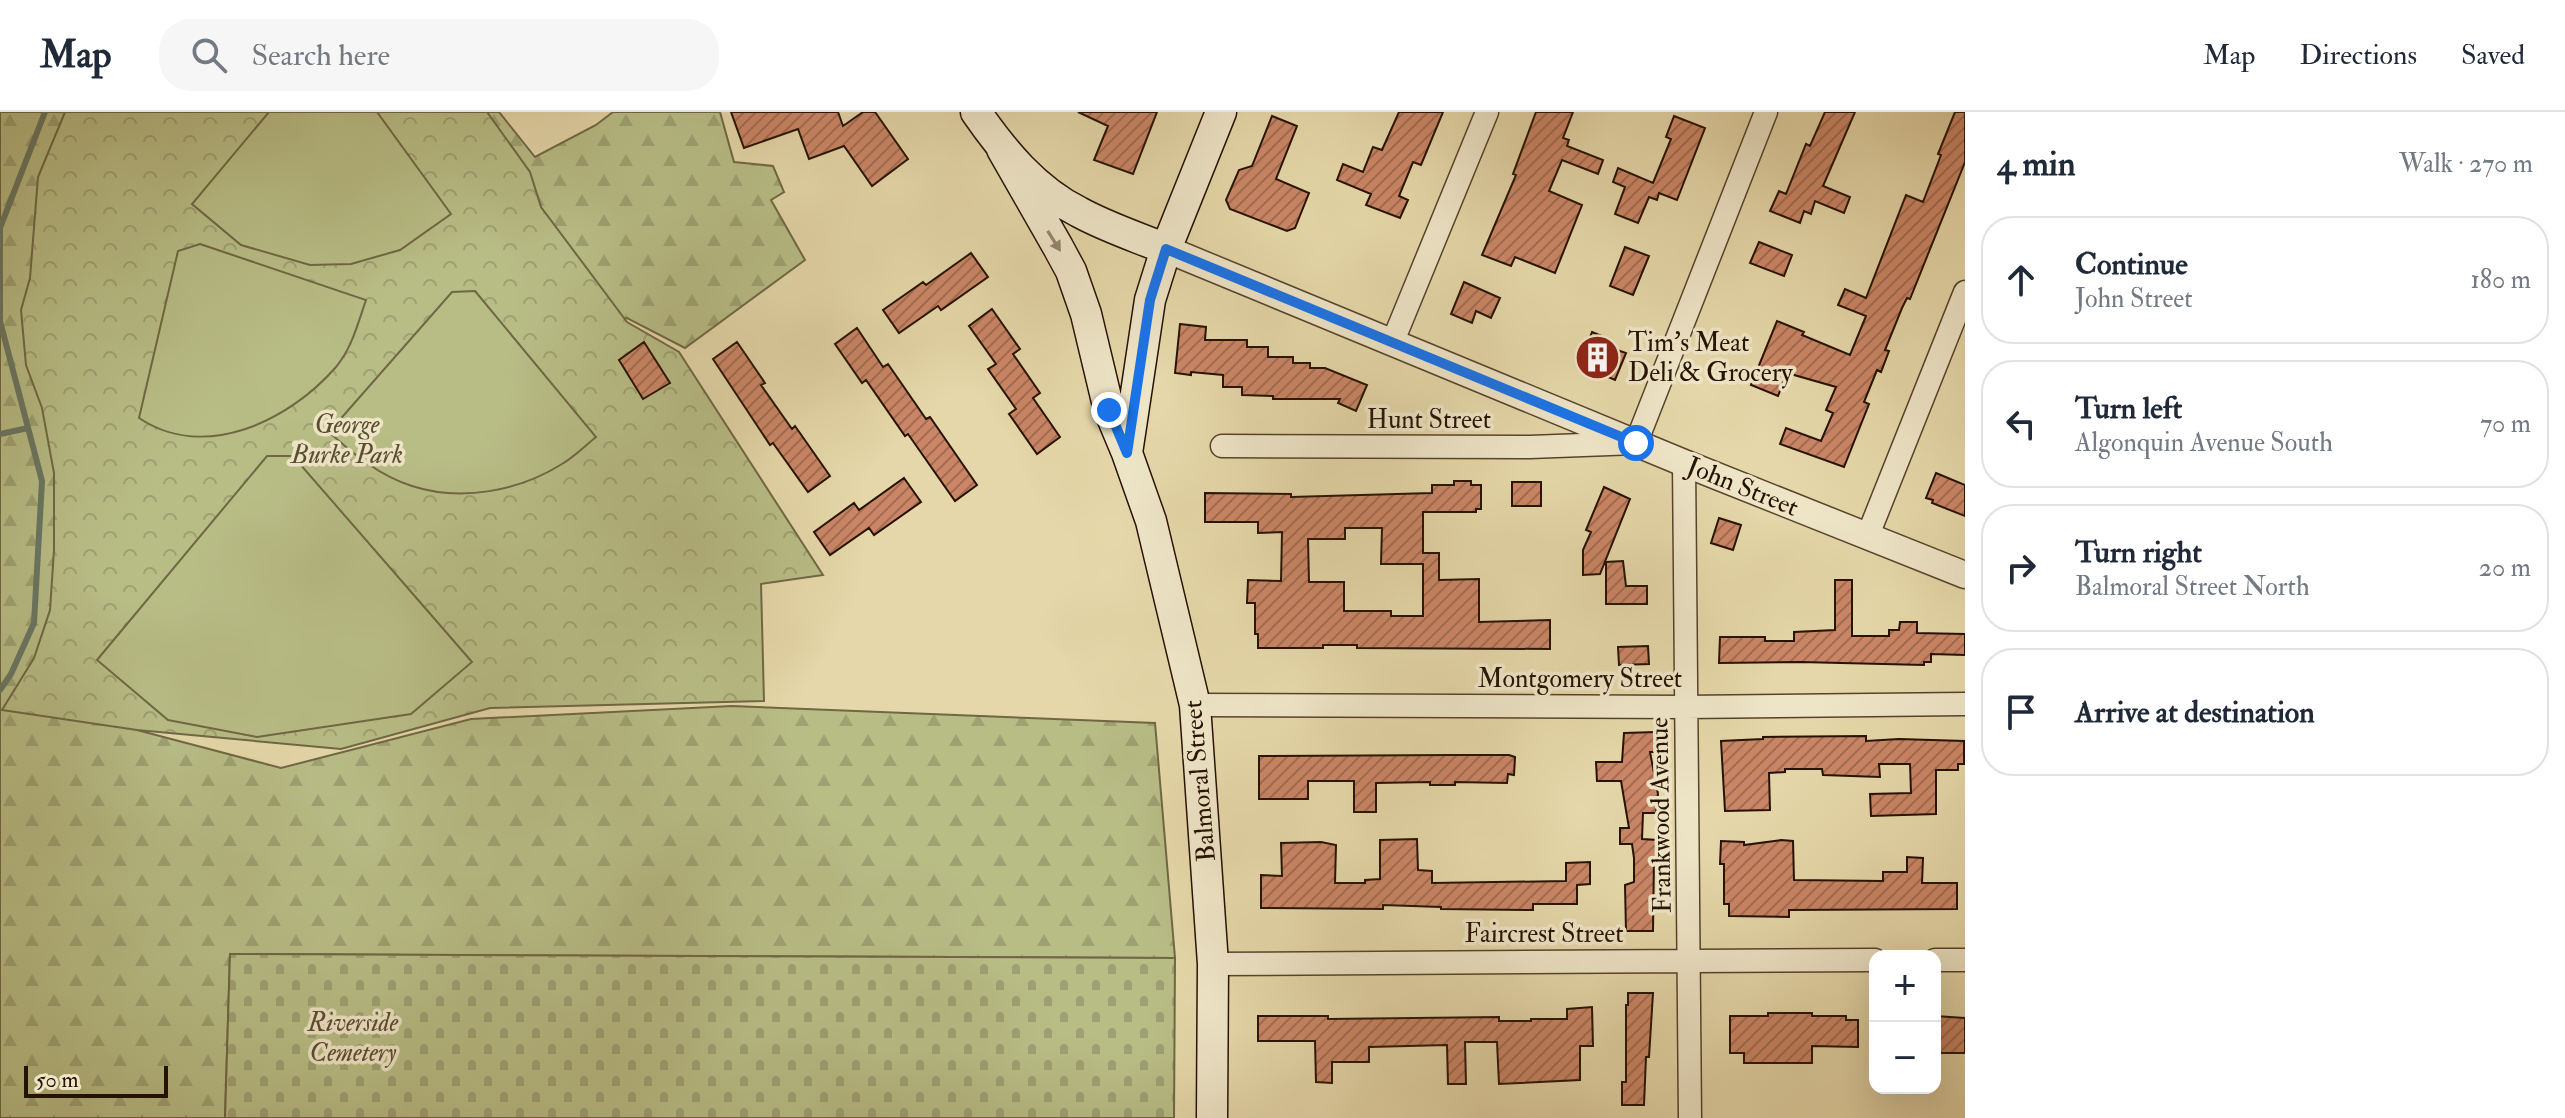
<!DOCTYPE html>
<meta charset="utf-8">
<style>
:root{--surface:#fff;--page:#f6f6f7;--text:#1f2937;--muted:#747a83;--line:#e0e1e3}
body{margin:0;font-family:"IM FELL Double Pica",serif;background:var(--page);color:var(--text)}
.controls{position:absolute;right:24px;bottom:24px;display:grid;overflow:hidden;border-radius:16px;box-shadow:0 8px 32px #0002}
.controls button{width:72px;height:72px;display:grid;place-items:center;padding:0;border:0;border-bottom:2px solid var(--line);background:var(--surface);color:var(--text);font:40px sans-serif}
.scale{position:absolute;left:24px;bottom:20px;width:144px;box-sizing:border-box;padding-left:8px;border:4px solid #261201;border-top:0;font-size:22px;line-height:28px;white-space:nowrap;color:#261201;-webkit-text-stroke:6px #eee5c7;paint-order:stroke}
.stop{position:absolute;width:24px;height:24px;margin:-18px;border:6px solid #1a73e8;border-radius:50%;background:#fff}
.stop.end{background:#1a73e8;border-color:#fff;box-shadow:0 2px 8px #0008}
.list{margin:0;padding:0;list-style:none}
h2{display:flex;justify-content:space-between;align-items:center;height:104px;margin:0;padding:0 32px;font-size:34px}
h2 small{font-size:26px;font-weight:400;color:var(--muted)}
.list li{display:grid;grid-template-columns:52px 1fr auto;gap:24px;align-items:center;box-sizing:border-box;height:128px;margin:0 16px 16px;padding:0 16px;border:2px solid var(--line);border-radius:32px}
.list b{display:block;font-size:30px;white-space:nowrap}
.list p{margin:0;font-size:26px;white-space:nowrap;color:var(--muted)}
.list em{font-size:26px;font-style:normal;color:var(--muted)}
.icon{flex:none;width:44px;height:44px;fill:none;stroke:currentColor;stroke-width:2;stroke-linecap:round;stroke-linejoin:round}
.map{position:relative;flex:none;width:1965px;height:1006px;overflow:hidden}
header{display:flex;align-items:center;gap:48px;box-sizing:border-box;height:112px;padding:0 40px;background:var(--surface);border-bottom:2px solid var(--line)}
header strong{font-size:38px}
nav{display:flex;gap:44px;margin-inline-start:auto;font-size:28px}
.search{width:560px;height:72px;background:var(--page);display:flex;align-items:center;gap:20px;box-sizing:border-box;padding:0 28px;border-radius:32px;color:var(--muted);font-size:30px}
main{display:flex}
aside{flex:1;background:var(--surface)}
.map>svg:first-child{display:block}
</style>
<header>
<strong>Map</strong>
<div class="search"><svg class="icon" aria-label="search" viewBox="0 0 24 24"><circle cx="10" cy="10" r="6"/><path d="M15 15l6 6"/></svg>Search here</div>
<nav><a>Map</a><a>Directions</a><a>Saved</a></nav>
</header>
<main>
<div class="map">
<svg width="1965" height="1006" viewBox="0 0 1965 1006">
<defs>
<pattern id="forest-firs" width="22" height="20" patternUnits="userSpaceOnUse" patternTransform="scale(2)"><rect width="22" height="20" fill="#b8bd86"/><path d="M5 1l3.5 6h-7zM16 11l3.5 6h-7z" fill="#9ea172"/></pattern>
<pattern id="cemetery-stones" width="16" height="16" patternUnits="userSpaceOnUse" patternTransform="scale(2)"><rect width="16" height="16" fill="#b8bd86"/><path d="M2 7V4a2 2 0 0 1 4 0v3zM10 15v-3a2 2 0 0 1 4 0v3z" fill="#9ea172"/></pattern>
<pattern id="park-crowns" width="20" height="18" patternUnits="userSpaceOnUse" patternTransform="scale(2)"><rect width="20" height="18" fill="#b8bd86"/><path d="M2 6a3 3 0 1 1 6 0M12 15a3 3 0 1 1 6 0" fill="none" stroke="#9ea172"/></pattern>
<pattern id="building-hatch" width="6" height="6" patternUnits="userSpaceOnUse" patternTransform="scale(2)"><rect width="6" height="6" fill="#ca8666"/><path d="M-1 1l2-2M0 6l6-6M5 7l2-2" fill="none" stroke="#a46c52"/></pattern>
</defs>
<rect width="100%" height="100%" fill="#e5d7a9"/>
<filter id="stains"><feTurbulence type="fractalNoise" baseFrequency=".0025" numOctaves="4"/><feColorMatrix values="0 0 0 0 .2 0 0 0 0 .09 0 0 0 0 .02 0 0 0 .5 -.17"/></filter>
<radialGradient id="worn" r=".72"><stop offset=".6" stop-color="#630" stop-opacity="0"/><stop offset="1" stop-color="#630" stop-opacity=".3"/></radialGradient>
<path fill="url(#forest-firs)" stroke="#6f6844" stroke-width="2" d="M 0,0 L 210,0 L 137,618 L 281,656 L 471,607 L 732,594 L 1155,611 L 1175,846 L 230,842 L 225,1006 L 0,1006 Z
M 429,0 L 499,0 L 535,45 L 596,13 L 613,0 L 720,0 L 734,50 L 773,54 L 784,80 L 771,88 L 805,148 L 685,236 L 627,206 L 599,214 Z"/>
<path fill="url(#cemetery-stones)" stroke="#6f6844" stroke-width="2" d="M 230,842 L 1175,846 L 1174,1006 L 225,1006 Z"/>
<path fill="url(#park-crowns)" stroke="#6f6844" stroke-width="2" d="M 65,0 L 487,0 L 530,60 L 541,95 L 627,210 L 679,240 L 823,463 L 761,472 L 764,589 L 490,596 L 341,637 L 137,618 L 2,598 L 34,546 L 50,498 L 54,438 L 54,361 L 42,296 L 26,253 L 21,198 L 30,166 L 38,65 Z"/>
<path fill="#b8bd86" stroke="#6f6844" stroke-width="2" d="M 269,0 L 377,0 L 451,102 L 400,138 L 351,152 L 310,153 L 241,133 L 192,92 Z
M 200,132 L 366,188 C 358,211 352,236 336,255 C 289,309 205,350 139,306 L 178,139 Z
M 475,179 L 596,325 C 585,334 574,345 562,352 C 519,379 461,390 412,374 C 380,364 353,342 329,320 L 452,180 Z
M 267,344 L 293,344 L 472,550 L 411,602 L 257,625 L 168,608 L 97,548 Z"/>
<g fill="none" stroke-linecap="round" stroke-linejoin="round">
<path stroke="#697763" stroke-width="6" d="M 0,322 L 28,316
M 0,578 L 11,562 L 34,511 L 42,369 L 0,209 L 0,116 L 45,0"/>
</g>
<path fill="url(#building-hatch)" stroke="#261201" stroke-width="2" fill-rule="evenodd" d="M 731,0 L 838,0 L 843,14 L 863,0 L 875,0 L 908,47 L 872,74 L 844,34 L 809,47 L 798,17 L 744,36 Z
M 1078,0 L 1157,0 L 1133,62 L 1094,48 L 1108,14 Z
M 1399,0 L 1443,0 L 1421,53 L 1413,50 L 1399,84 L 1408,88 L 1400,106 L 1366,93 L 1371,82 L 1337,68 L 1343,52 L 1363,60 L 1373,35 L 1382,38 Z
M 1536,0 L 1573,0 L 1563,26 L 1569,28 L 1567,34 L 1603,48 L 1598,62 L 1562,48 L 1549,79 L 1582,93 L 1555,161 L 1515,145 L 1511,154 L 1482,143 L 1516,63 L 1513,62 Z
M 1825,0 L 1855,0 L 1823,74 L 1850,85 L 1844,101 L 1815,89 L 1811,102 L 1804,99 L 1800,111 L 1770,99 L 1779,79 L 1786,82 L 1806,32 L 1810,34 Z
M 1955,0 L 1965,0 L 1965,50 L 1910,187 L 1907,186 L 1902,196 L 1885,238 L 1889,239 L 1881,260 L 1877,258 L 1864,290 L 1869,292 L 1844,355 L 1780,332 L 1786,316 L 1821,329 L 1833,301 L 1826,298 L 1836,275 L 1787,261 L 1778,284 L 1751,273 L 1777,209 L 1804,220 L 1802,223 L 1850,243 L 1866,204 L 1838,193 L 1845,177 L 1866,186 L 1906,83 L 1923,90 L 1941,43 L 1938,42 Z
M 1272,4 L 1297,14 L 1276,67 L 1309,81 L 1295,116 L 1287,119 L 1230,97 L 1226,88 L 1239,58 L 1252,54 Z
M 1674,4 L 1705,16 L 1677,88 L 1659,81 L 1657,88 L 1649,85 L 1638,111 L 1615,102 L 1625,75 L 1613,70 L 1618,56 L 1653,71 L 1671,27 L 1666,25 Z
M 1759,130 L 1792,143 L 1784,164 L 1750,151 Z
M 1625,135 L 1649,144 L 1633,183 L 1610,174 Z
M 971,141 L 988,165 L 941,198 L 938,194 L 899,221 L 883,198 L 923,170 L 926,173 Z
M 1464,170 L 1500,186 L 1491,206 L 1476,199 L 1472,211 L 1451,202 Z
M 992,197 L 1020,237 L 1013,242 L 1040,281 L 1033,286 L 1060,325 L 1037,342 L 1009,302 L 1016,297 L 988,257 L 996,252 L 969,214 Z
M 1180,212 L 1206,215 L 1205,228 L 1247,228 L 1247,235 L 1268,235 L 1268,245 L 1293,245 L 1293,251 L 1310,251 L 1310,256 L 1325,256 L 1367,273 L 1356,299 L 1338,291 L 1340,287 L 1273,287 L 1273,284 L 1242,283 L 1242,275 L 1223,275 L 1223,263 L 1191,260 L 1191,263 L 1175,261 Z
M 857,216 L 883,255 L 888,252 L 926,307 L 930,305 L 977,373 L 955,389 L 908,322 L 905,324 L 866,268 L 862,271 L 835,232 Z
M 1592,220 L 1609,227 L 1606,234 L 1626,241 L 1615,268 L 1580,253 Z
M 644,230 L 670,271 L 643,287 L 619,248 Z
M 737,230 L 765,271 L 761,273 L 792,317 L 795,314 L 830,364 L 808,380 L 773,331 L 770,333 L 713,247 Z
M 1936,361 L 1965,373 L 1965,404 L 1932,391 L 1933,388 L 1926,386 Z
M 904,366 L 921,390 L 874,423 L 869,416 L 830,443 L 814,420 L 854,391 L 859,398 Z
M 1454,369 L 1471,369 L 1471,373 L 1481,373 L 1481,397 L 1476,397 L 1476,400 L 1423,400 L 1423,441 L 1439,441 L 1439,468 L 1479,467 L 1479,510 L 1550,508 L 1550,537 L 1357,536 L 1357,533 L 1323,533 L 1323,536 L 1258,536 L 1258,522 L 1255,522 L 1255,491 L 1247,491 L 1248,468 L 1281,469 L 1282,420 L 1258,421 L 1258,410 L 1205,410 L 1205,381 L 1291,382 L 1291,385 L 1432,381 L 1432,373 L 1454,373 ZM 1345,416 L 1382,416 L 1381,452 L 1423,452 L 1423,504 L 1391,504 L 1391,499 L 1344,499 L 1344,470 L 1309,470 L 1308,427 L 1345,427 Z
M 1512,370 L 1541,370 L 1541,394 L 1512,394 Z
M 1604,375 L 1630,387 L 1600,462 L 1583,463 L 1583,438 L 1591,420 L 1586,418 Z
M 1719,406 L 1741,413 L 1733,438 L 1711,431 Z
M 1623,449 L 1626,474 L 1647,474 L 1647,492 L 1606,492 L 1606,450 Z
M 1835,468 L 1852,468 L 1852,524 L 1889,524 L 1889,518 L 1899,518 L 1900,510 L 1917,510 L 1917,521 L 1965,522 L 1965,543 L 1931,542 L 1931,550 L 1924,550 L 1924,553 L 1800,550 L 1719,551 L 1720,525 L 1765,525 L 1765,529 L 1794,529 L 1794,520 L 1835,518 Z
M 1648,534 L 1649,552 L 1619,553 L 1618,535 Z
M 1655,620 L 1655,640 L 1650,640 L 1658,682 L 1656,701 L 1643,701 L 1642,727 L 1658,728 L 1658,746 L 1654,746 L 1653,819 L 1626,819 L 1625,773 L 1634,770 L 1634,746 L 1632,732 L 1620,732 L 1620,716 L 1629,716 L 1621,669 L 1597,669 L 1596,650 L 1622,650 L 1624,621 Z
M 1866,624 L 1866,629 L 1899,627 L 1964,629 L 1964,652 L 1958,652 L 1958,658 L 1936,658 L 1936,702 L 1871,704 L 1870,682 L 1911,681 L 1910,652 L 1879,652 L 1880,665 L 1823,663 L 1822,657 L 1785,657 L 1785,660 L 1769,661 L 1770,698 L 1725,699 L 1721,629 L 1763,627 L 1763,625 Z
M 1452,643 L 1509,643 L 1515,645 L 1514,663 L 1508,662 L 1507,671 L 1455,670 L 1455,673 L 1430,673 L 1430,670 L 1376,671 L 1376,700 L 1354,700 L 1354,669 L 1308,669 L 1308,687 L 1259,687 L 1259,644 Z
M 1417,727 L 1418,758 L 1432,759 L 1432,771 L 1566,769 L 1566,751 L 1590,750 L 1590,772 L 1577,773 L 1577,792 L 1533,792 L 1533,798 L 1441,797 L 1441,795 L 1383,793 L 1383,797 L 1261,796 L 1261,763 L 1282,764 L 1281,731 L 1321,730 L 1336,733 L 1335,771 L 1365,771 L 1365,768 L 1380,767 L 1380,728 Z
M 1781,728 L 1793,729 L 1794,768 L 1883,769 L 1883,760 L 1907,760 L 1907,745 L 1923,746 L 1922,771 L 1957,771 L 1957,797 L 1789,798 L 1789,805 L 1729,804 L 1729,792 L 1724,792 L 1724,752 L 1720,752 L 1721,729 L 1744,730 L 1744,733 Z
M 1628,881 L 1653,881 L 1649,945 L 1646,945 L 1644,993 L 1622,993 L 1622,970 L 1626,970 L 1626,893 L 1628,893 Z
M 1592,895 L 1593,934 L 1580,934 L 1580,968 L 1499,972 L 1497,930 L 1465,930 L 1466,972 L 1448,972 L 1447,933 L 1369,935 L 1369,950 L 1332,950 L 1332,971 L 1316,970 L 1315,929 L 1258,929 L 1258,904 L 1328,904 L 1328,907 L 1499,905 L 1499,909 L 1531,909 L 1531,907 L 1567,907 L 1567,897 Z
M 1768,901 L 1812,901 L 1812,904 L 1846,904 L 1846,908 L 1858,908 L 1858,935 L 1812,934 L 1812,951 L 1744,951 L 1744,941 L 1730,941 L 1730,904 L 1768,904 Z
M 1935,904 L 1965,906 L 1965,941 L 1935,941 Z"/>
<g fill="none" stroke-linecap="round" stroke-linejoin="round">
<defs>
<path id="minor" d="M 1393,229 L 1487,0
M 1222,334 L 1530,335 L 1636,331 L 1766,0
M 1684,351 L 1690,1006
M 1868,423 L 1965,180
M 1195,593 L 1685,595 L 1965,592
M 1935,848 L 1965,848
M 1213,852 L 1875,848"/>
<path id="tertiary" d="M 1166,137 L 1684,351 L 1965,463"/>
<path id="secondary" d="M 976,0 C 1003,39 1035,78 1079,100 C 1106,115 1137,125 1166,137
M 1002,37 L 1058,135 L 1071,159 L 1086,202 L 1109,298 L 1127,341 L 1151,409 L 1195,593 L 1213,852 L 1212,1006
M 1127,341 L 1150,188 L 1166,137 L 1221,0"/>
</defs>
<use href="#minor" stroke="#56432b" stroke-width="25"/>
<use href="#tertiary" stroke="#56432b" stroke-width="29"/>
<use href="#secondary" stroke="#261201" stroke-width="33"/>
<use href="#minor" stroke="#eee5c7" stroke-width="22"/>
<use href="#tertiary" stroke="#eee5c7" stroke-width="26"/>
<use href="#secondary" stroke="#eee5c7" stroke-width="30"/>
</g>
<defs><path id="oneway-solid" d="M-6-.8H1V-3.2L6.5 0L1 3.2V.8H-6Z" transform="scale(2)"/></defs>
<use fill="#94866e" href="#oneway-solid" transform="translate(1054 129) rotate(58)"/>
<g fill="none" stroke-linecap="round" stroke-linejoin="round">
<path stroke="#1a73e8" stroke-width="10" d="M 1109,298 L 1127,341 L 1150,188 L 1166,137 L 1636,331"/>
</g>
<defs>
<symbol id="building-disc" viewBox="-11 -11 22 22"><circle r="9.5" fill="#8f2418" stroke="#eee5c7"/><path d="M-4-6H4V6H1V3H-1V6H-4ZM-2.5-4.3h1.7v1.8h-1.7ZM.8-4.3h1.7v1.8H.8ZM-2.5-1h1.7V.8h-1.7ZM.8-1h1.7V.8H.8Z" fill="#fff"/></symbol>
</defs>
<g fill-rule="evenodd">
<use href="#building-disc" x="1572" y="220" width="51" height="51"/>
</g>
<g text-anchor="middle" stroke-width="7" stroke-linejoin="round" paint-order="stroke">
<g font-size="26" fill="#261201" stroke="#eee5c7" text-anchor="start">
<text x="1628" y="239">Tim's Meat<tspan x="1628" dy="30">Deli &amp; Grocery</tspan></text>
</g>
<g font-size="26" fill="#261201" stroke="#eee5c7">
<text x="1429" y="316">Hunt Street</text>
<text transform="translate(1743 374) rotate(22)" y="9">John Street</text>
<text x="1580" y="575">Montgomery Street</text>
<text transform="translate(1199 669) rotate(-95)" y="9">Balmoral Street</text>
<text transform="translate(1660 703) rotate(-91)" y="9">Frankwood Avenue</text>
<text x="1544" y="830">Faircrest Street</text>
</g>
<g font-size="26" font-style="italic" fill="#594e30" stroke="#eee5c7">
<text x="347" y="321">George<tspan x="347" dy="30">Burke Park</tspan></text>
<text x="353" y="919">Riverside<tspan x="353" dy="30">Cemetery</tspan></text>
</g>
</g>
<rect width="100%" height="100%" filter="url(#stains)"/>
<rect width="100%" height="100%" fill="url(#worn)"/>
</svg>
<div class="controls">
<button>+</button>
<button>−</button>
</div>
<div class="scale">50 m</div>
<div class="stop" style="left:1636px;top:331px"></div>
<div class="stop end" style="left:1109px;top:298px"></div>
</div>
<aside>
<h2>4 min<small>Walk · 270 m</small></h2>
<ul class="list">
<li><svg class="icon" aria-label="ahead" viewBox="0 0 24 24"><path d="M12 20V5M6 11l6-6 6 6"/></svg><div><b>Continue</b><p>John Street</p></div><em>180 m</em></li>
<li><svg class="icon" aria-label="left" viewBox="0 0 24 24"><path d="M17 20v-9H6M10 6l-5 5 5 5"/></svg><div><b>Turn left</b><p>Algonquin Avenue South</p></div><em>70 m</em></li>
<li><svg class="icon" aria-label="right" viewBox="0 0 24 24"><path d="M7 20v-9h11M14 6l5 5-5 5"/></svg><div><b>Turn right</b><p>Balmoral Street North</p></div><em>20 m</em></li>
<li><svg class="icon" aria-label="arrive" viewBox="0 0 24 24"><path d="M6 21V4h12l-3 4 3 4H6"/></svg><div><b>Arrive at destination</b></div></li>
</ul>
</aside>
</main>
